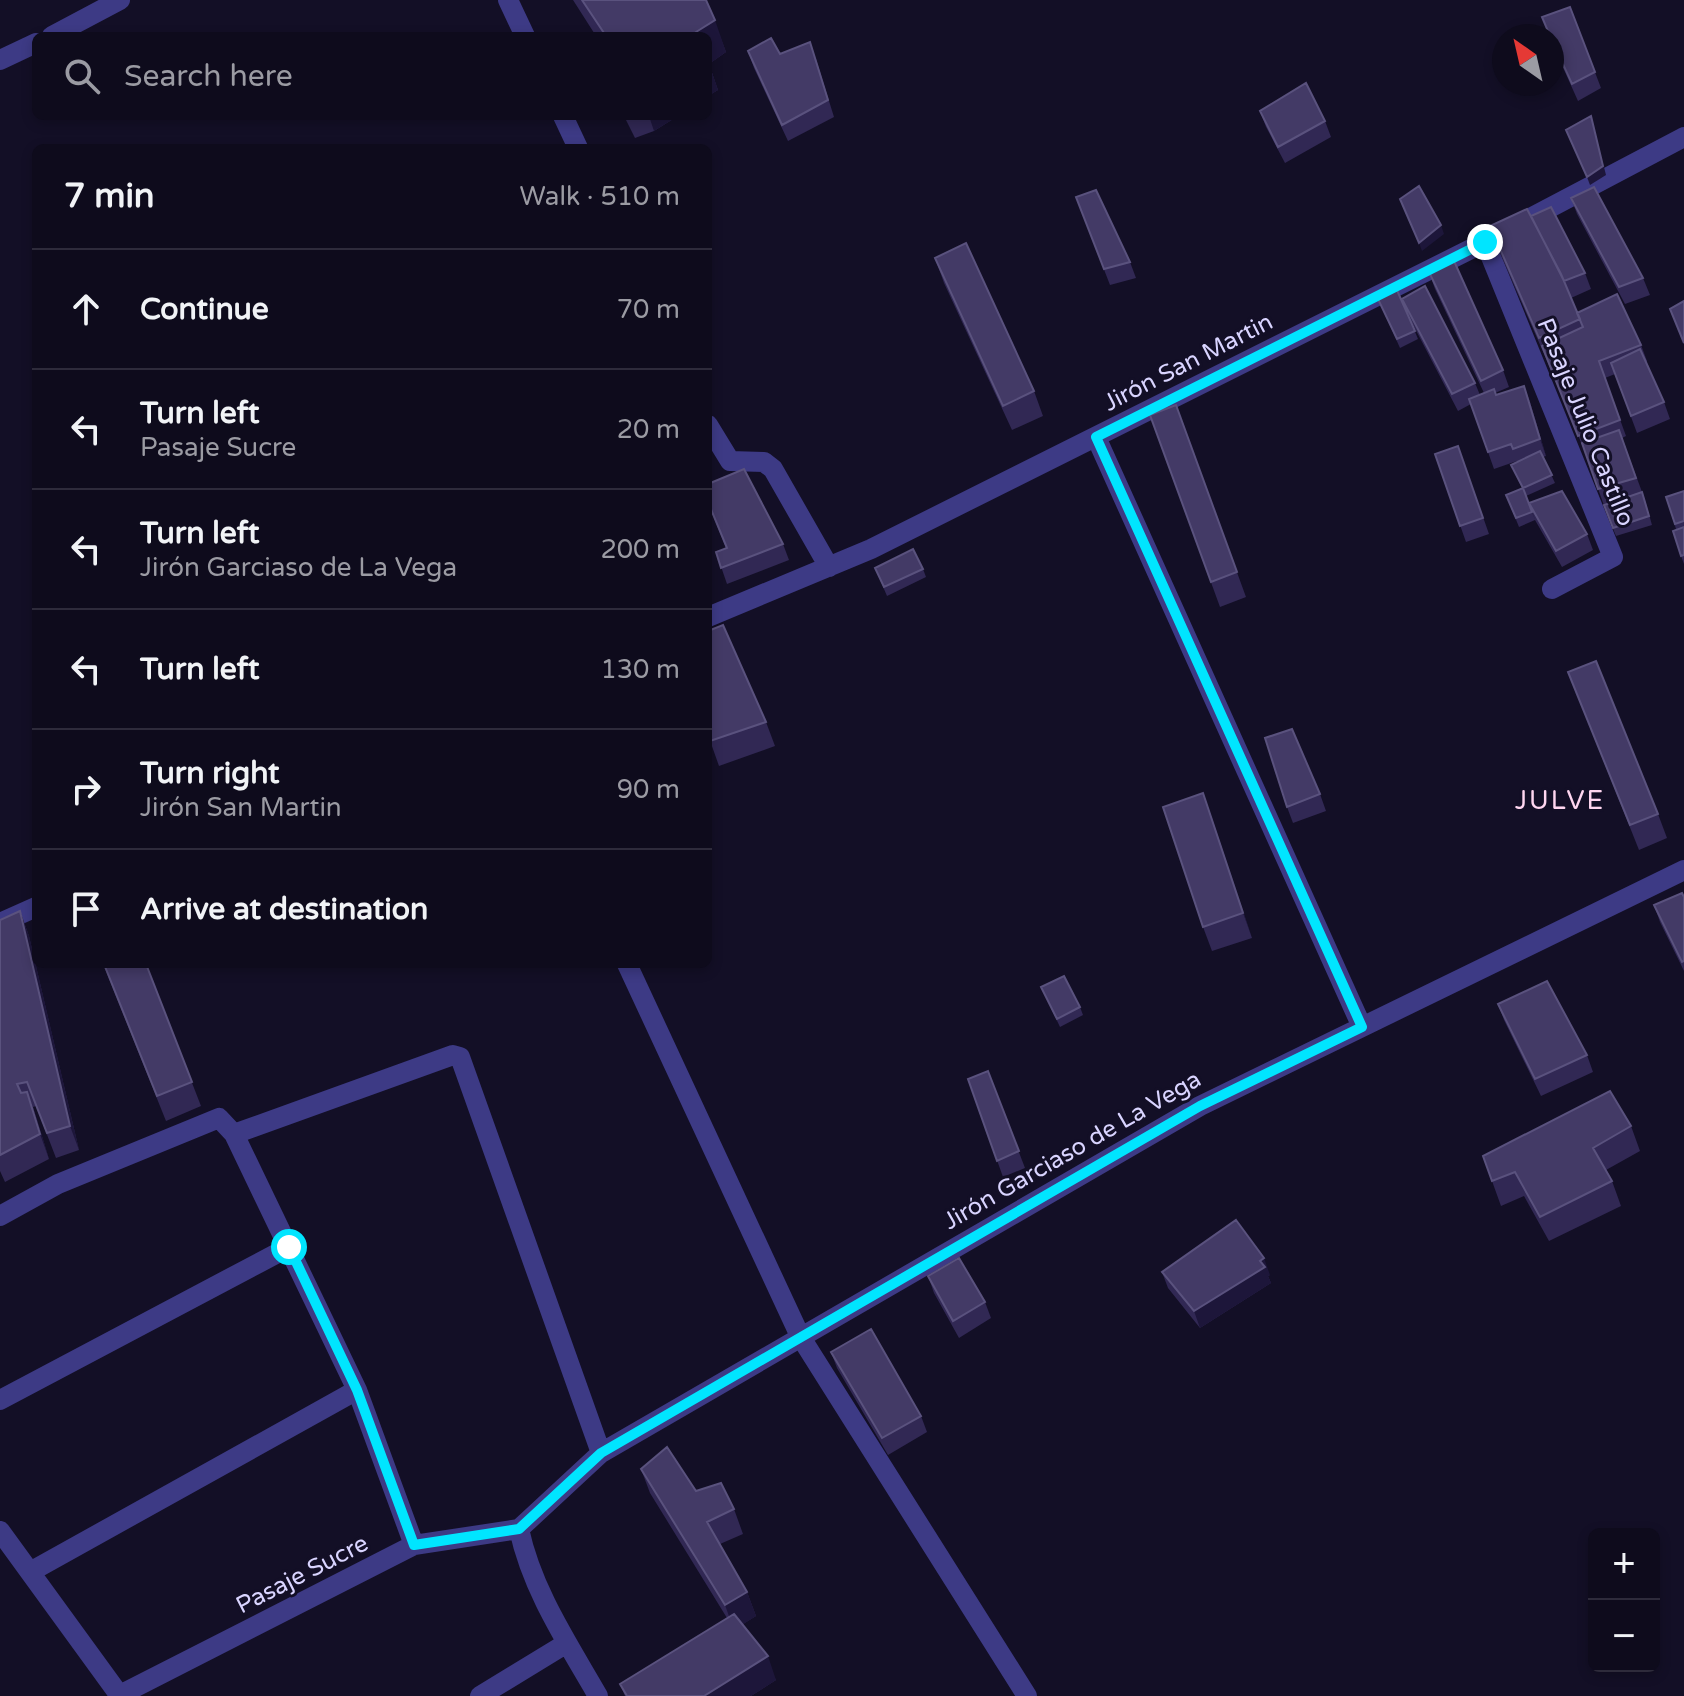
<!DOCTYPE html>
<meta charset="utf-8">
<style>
:root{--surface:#0e0b1c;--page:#1c1929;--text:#f1f3f6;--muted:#9b9ba3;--line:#2e2b3b}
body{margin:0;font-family:"Varela Round",sans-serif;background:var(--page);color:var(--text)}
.controls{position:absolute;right:24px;bottom:24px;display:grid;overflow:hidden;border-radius:12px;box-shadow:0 4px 12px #0003}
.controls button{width:72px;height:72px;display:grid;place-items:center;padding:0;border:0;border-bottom:2px solid var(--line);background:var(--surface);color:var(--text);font:40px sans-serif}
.compass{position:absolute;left:1492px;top:24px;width:72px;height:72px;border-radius:50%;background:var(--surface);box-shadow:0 4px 12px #0003;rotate:326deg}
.stop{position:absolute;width:24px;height:24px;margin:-18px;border:6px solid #00e5ff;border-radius:50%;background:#fff}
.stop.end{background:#00e5ff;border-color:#fff;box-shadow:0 2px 8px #0008}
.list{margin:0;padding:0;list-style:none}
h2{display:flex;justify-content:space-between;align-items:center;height:104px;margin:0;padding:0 32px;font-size:34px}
h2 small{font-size:26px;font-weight:400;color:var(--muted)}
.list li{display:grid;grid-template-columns:52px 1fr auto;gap:24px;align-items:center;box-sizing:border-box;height:120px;padding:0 32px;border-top:2px solid var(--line)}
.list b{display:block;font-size:30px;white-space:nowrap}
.list p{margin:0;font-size:26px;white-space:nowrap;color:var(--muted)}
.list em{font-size:26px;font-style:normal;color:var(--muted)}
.icon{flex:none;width:44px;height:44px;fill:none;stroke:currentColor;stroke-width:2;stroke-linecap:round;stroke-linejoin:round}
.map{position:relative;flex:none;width:1684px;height:1696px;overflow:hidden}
.search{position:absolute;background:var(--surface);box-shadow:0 4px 12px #0003;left:32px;top:32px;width:680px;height:88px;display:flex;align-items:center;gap:20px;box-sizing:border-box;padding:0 28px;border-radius:12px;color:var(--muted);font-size:30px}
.panel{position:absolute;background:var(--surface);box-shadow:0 4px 12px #0003;left:32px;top:144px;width:680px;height:824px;border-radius:12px}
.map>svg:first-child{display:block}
</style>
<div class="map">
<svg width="1684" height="1696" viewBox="0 0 1684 1696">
<rect width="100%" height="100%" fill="#130f26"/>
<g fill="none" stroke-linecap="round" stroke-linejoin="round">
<path stroke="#3d3a85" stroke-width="20" d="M 1485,242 L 1613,557 L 1552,589"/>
<path stroke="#3d3a85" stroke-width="20" d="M 508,0 L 525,36
M 52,36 L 120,0
M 0,60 L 36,43
M 563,116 L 578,148
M 708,425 L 730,461 L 764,462 L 773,469 L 829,567
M 1096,437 L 1362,1027
M 708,617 L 871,549 L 1485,242 L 1684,137
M 0,923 L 36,907
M 627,964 L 800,1336 L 1027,1696
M 234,1134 L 453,1055 L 460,1057 L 601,1453
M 0,1216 L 58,1184 L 219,1118 L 234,1134 L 357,1390 L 414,1545
M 0,1400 L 289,1247
M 519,1529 L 601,1453 L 1200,1106 L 1684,870
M 519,1529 C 532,1590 567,1642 598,1696
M 0,1531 L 120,1696
M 30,1572 L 357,1390
M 118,1696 L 414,1545 L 519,1529
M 480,1696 L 567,1643"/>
</g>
<path fill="#312854" d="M 573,0 L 706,0 L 726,52 L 709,64 L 718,90 L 708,96 L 708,36 L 596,36 Z
M 1570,7 L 1601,88 L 1578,101 L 1552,43 L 1552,36 L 1549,36 L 1542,17 Z
M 748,51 L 816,59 L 834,117 L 788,141 L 754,68 Z
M 1260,111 L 1325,121 L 1331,137 L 1285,163 L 1266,127 Z
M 624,116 L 678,116 L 654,131 L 635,138 Z
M 1076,197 L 1130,262 L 1136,278 L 1110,285 Z
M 1571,198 L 1643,278 L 1650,295 L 1625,304 L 1577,214 Z
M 1531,216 L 1585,273 L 1591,289 L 1571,298 L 1577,313 L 1641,345 L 1647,361 L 1646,362 L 1664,402 L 1670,419 L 1637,433 L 1615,374 L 1605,378 L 1626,436 L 1622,438 L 1645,500 L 1652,525 L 1616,536 L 1607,514 L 1585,452 L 1548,363 L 1499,251 L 1490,226 Z
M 935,258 L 1034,391 L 1043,416 L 1012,430 L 944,283 Z
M 1429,272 L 1503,370 L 1509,387 L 1495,393 L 1496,395 L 1524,386 L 1530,402 L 1546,456 L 1543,457 L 1555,483 L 1526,496 L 1535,520 L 1519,527 L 1506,495 L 1522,488 L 1511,465 L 1518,462 L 1517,461 L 1494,469 L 1471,404 L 1458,411 L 1409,317 L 1418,339 L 1400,348 L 1377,297 L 1408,314 L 1402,299 L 1475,383 L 1480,395 L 1484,393 L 1435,289 Z
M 1176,405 L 1246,597 L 1220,607 L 1150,415 Z
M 1458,446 L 1489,534 L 1466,542 L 1435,454 Z
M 708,484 L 783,544 L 789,560 L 727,584 L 716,552 L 726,548 L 708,503 Z
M 1684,491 L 1684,564 L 1681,556 L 1676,529 L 1666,497 Z
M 1529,503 L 1587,534 L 1593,550 L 1562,567 L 1535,520 Z
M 875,568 L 923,569 L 926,577 L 887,596 Z
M 1568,672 L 1658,814 L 1667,838 L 1639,850 Z
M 766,722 L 775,746 L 719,766 L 708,735 Z
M 1320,794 L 1326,811 L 1293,823 L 1287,807 Z
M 1212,818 L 1252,938 L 1212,951 L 1203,927 Z
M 1684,897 L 1684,971 L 1660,922 L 1654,905 Z
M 20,911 L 29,936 L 79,1150 L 56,1158 L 36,1106 L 33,1107 L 49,1159 L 5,1182 L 0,1171 L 0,920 Z
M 103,964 L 146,964 L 201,1106 L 166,1121 Z
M 1041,987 L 1080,1007 L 1083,1015 L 1060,1027 Z
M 1498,1004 L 1587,1055 L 1593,1072 L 1541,1096 L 1504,1020 Z
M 988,1071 L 1025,1168 L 1003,1177 L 968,1079 Z
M 1631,1126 L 1640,1151 L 1606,1170 L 1612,1181 L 1621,1206 L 1549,1241 L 1524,1196 L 1501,1206 L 1483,1156 Z
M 1162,1272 L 1270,1275 L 1268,1276 L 1271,1283 L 1200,1328 L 1168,1288 Z
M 928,1276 L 985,1302 L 991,1318 L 959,1338 L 934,1293 Z
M 831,1352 L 921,1416 L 927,1432 L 888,1455 L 837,1368 Z
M 641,1469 L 696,1491 L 734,1509 L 743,1534 L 720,1544 L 747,1592 L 756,1616 L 743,1624 L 776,1680 L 751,1696 L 625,1696 L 620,1684 L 727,1618 L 650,1493 Z"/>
<path fill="#1d163a" d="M 715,20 L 726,52 L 709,64 L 718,90 L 708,96 L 708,36 L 698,36 L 696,32 Z
M 649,116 L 678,116 L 654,131 Z
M 1591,116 L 1606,175 L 1590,185 L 1587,177 Z
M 1441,225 L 1444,234 L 1422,251 L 1419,243 Z
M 1524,386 L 1530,402 L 1546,456 L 1540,439 Z
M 1203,793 L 1212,818 L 1252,938 L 1243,913 Z
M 20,911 L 29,936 L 79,1150 L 70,1126 Z
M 27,1092 L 36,1116 L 49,1159 L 40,1134 Z
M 1264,1258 L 1270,1275 L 1268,1276 L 1271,1283 L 1200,1328 L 1194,1311 Z
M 747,1592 L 756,1616 L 734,1630 L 725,1605 Z
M 768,1656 L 776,1680 L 751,1696 L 704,1696 Z"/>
<path fill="#433a66" stroke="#5a527e" stroke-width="2" d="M 582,0 L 706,0 L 715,20 L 696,32 L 698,36 L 606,36 Z
M 1570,7 L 1595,72 L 1572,84 L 1552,40 L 1552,36 L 1550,36 L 1542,17 Z
M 771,38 L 780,54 L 810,42 L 828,100 L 782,125 L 748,51 Z
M 1306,83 L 1325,121 L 1278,147 L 1260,111 Z
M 1591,116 L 1603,166 L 1587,177 L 1566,130 Z
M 1419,186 L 1441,225 L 1419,243 L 1400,199 Z
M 1594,187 L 1643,278 L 1619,287 L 1571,198 Z
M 1096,190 L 1130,262 L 1104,269 L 1076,197 Z
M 1551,207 L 1585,273 L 1564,281 L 1531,216 Z
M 1527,209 L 1561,274 L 1580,319 L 1539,338 L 1490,226 Z
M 966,243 L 1034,391 L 1003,406 L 935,258 Z
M 1454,261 L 1503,370 L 1481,381 L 1429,272 Z
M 1425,286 L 1475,383 L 1452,394 L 1402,299 Z
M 1396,288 L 1415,331 L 1397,339 L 1377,297 Z
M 1617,294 L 1641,345 L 1599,361 L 1620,420 L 1578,436 L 1542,346 L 1583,327 L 1577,313 Z
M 1684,301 L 1684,343 L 1670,309 Z
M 1640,349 L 1664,402 L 1631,416 L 1611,363 Z
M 1524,386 L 1540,439 L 1513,449 L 1511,444 L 1488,452 L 1469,399 L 1494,389 L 1496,395 Z
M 1176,405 L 1237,572 L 1211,582 L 1150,415 Z
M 1619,430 L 1636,478 L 1598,489 L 1582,443 Z
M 1458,446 L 1483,518 L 1460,526 L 1435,454 Z
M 1540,451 L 1552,475 L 1523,488 L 1511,465 Z
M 744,469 L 783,544 L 721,568 L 716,552 L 727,548 L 708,502 L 708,484 Z
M 1523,488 L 1532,512 L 1516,518 L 1506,495 Z
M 1562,491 L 1587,534 L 1556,551 L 1529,503 Z
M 1684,491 L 1684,521 L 1675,524 L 1666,497 Z
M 1642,492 L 1649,516 L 1613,528 L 1604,505 Z
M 1684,527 L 1684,555 L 1681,556 L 1673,531 Z
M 913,549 L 923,569 L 884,587 L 875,568 Z
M 723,625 L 766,722 L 710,741 L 708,735 L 708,631 Z
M 1596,661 L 1658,814 L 1630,825 L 1568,672 Z
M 1292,729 L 1320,794 L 1287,807 L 1265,738 Z
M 1203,793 L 1243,913 L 1203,927 L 1163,807 Z
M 1682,893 L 1684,897 L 1684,961 L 1682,962 L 1654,905 Z
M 20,911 L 70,1126 L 47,1133 L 27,1082 L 17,1084 L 21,1093 L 27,1092 L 40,1134 L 0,1155 L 0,920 Z
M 104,964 L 146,964 L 192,1082 L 157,1096 Z
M 1064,976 L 1080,1007 L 1057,1019 L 1041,987 Z
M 1547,981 L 1587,1055 L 1535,1079 L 1498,1004 Z
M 988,1071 L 1019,1151 L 997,1161 L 968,1079 Z
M 1610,1091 L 1631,1126 L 1593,1148 L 1612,1181 L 1540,1217 L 1515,1172 L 1492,1181 L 1483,1156 Z
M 1236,1220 L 1264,1258 L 1260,1261 L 1265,1267 L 1194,1311 L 1162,1272 Z
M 959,1258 L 985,1302 L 953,1321 L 928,1276 Z
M 871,1329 L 921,1416 L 882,1438 L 831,1352 Z
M 667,1447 L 696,1491 L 721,1483 L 734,1509 L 707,1522 L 747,1592 L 725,1605 L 641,1469 Z
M 734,1614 L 768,1656 L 704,1696 L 627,1696 L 620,1684 Z"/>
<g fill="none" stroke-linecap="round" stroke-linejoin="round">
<path stroke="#00e5ff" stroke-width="10" d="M 289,1247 L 357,1390 L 414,1545 L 519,1529 L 601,1453 L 1200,1106 L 1362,1027 L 1096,437 L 1485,242"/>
</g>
<g text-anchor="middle" stroke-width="6" stroke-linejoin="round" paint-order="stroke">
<g font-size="24" fill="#d9d4ff" stroke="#130f26">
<text transform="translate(1188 362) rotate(-27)" y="8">Jirón San Martin</text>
<text transform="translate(1586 422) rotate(68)" y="8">Pasaje Julio Castillo</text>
<text transform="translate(1072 1150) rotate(-30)" y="8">Jirón Garciaso de La Vega</text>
<text transform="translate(302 1574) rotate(-27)" y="8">Pasaje Sucre</text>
</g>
<g font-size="26" letter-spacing="2" fill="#ffd6f0" stroke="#130f26">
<text x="1560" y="809">JULVE</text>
</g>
</g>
</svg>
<div class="controls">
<button>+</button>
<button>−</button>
</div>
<svg class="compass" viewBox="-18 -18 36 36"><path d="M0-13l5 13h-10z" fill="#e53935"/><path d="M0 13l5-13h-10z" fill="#9b9ba3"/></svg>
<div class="stop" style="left:289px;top:1247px"></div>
<div class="stop end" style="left:1485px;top:242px"></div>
<div class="search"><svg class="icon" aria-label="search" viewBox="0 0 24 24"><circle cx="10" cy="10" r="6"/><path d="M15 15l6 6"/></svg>Search here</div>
<section class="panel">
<h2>7 min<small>Walk · 510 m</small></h2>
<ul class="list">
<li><svg class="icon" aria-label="ahead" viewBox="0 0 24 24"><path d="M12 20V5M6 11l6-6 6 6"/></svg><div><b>Continue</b></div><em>70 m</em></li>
<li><svg class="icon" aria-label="left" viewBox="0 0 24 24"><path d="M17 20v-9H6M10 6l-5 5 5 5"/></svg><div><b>Turn left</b><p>Pasaje Sucre</p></div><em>20 m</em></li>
<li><svg class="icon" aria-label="left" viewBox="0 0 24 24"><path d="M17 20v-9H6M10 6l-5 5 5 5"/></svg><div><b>Turn left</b><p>Jirón Garciaso de La Vega</p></div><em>200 m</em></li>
<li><svg class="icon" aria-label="left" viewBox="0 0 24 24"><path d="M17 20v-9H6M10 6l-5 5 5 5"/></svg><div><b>Turn left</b></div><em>130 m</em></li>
<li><svg class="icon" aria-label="right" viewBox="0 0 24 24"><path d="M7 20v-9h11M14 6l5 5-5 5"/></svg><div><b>Turn right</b><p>Jirón San Martin</p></div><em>90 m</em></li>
<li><svg class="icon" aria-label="arrive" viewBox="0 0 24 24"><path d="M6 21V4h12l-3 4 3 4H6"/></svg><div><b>Arrive at destination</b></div></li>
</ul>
</section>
</div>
